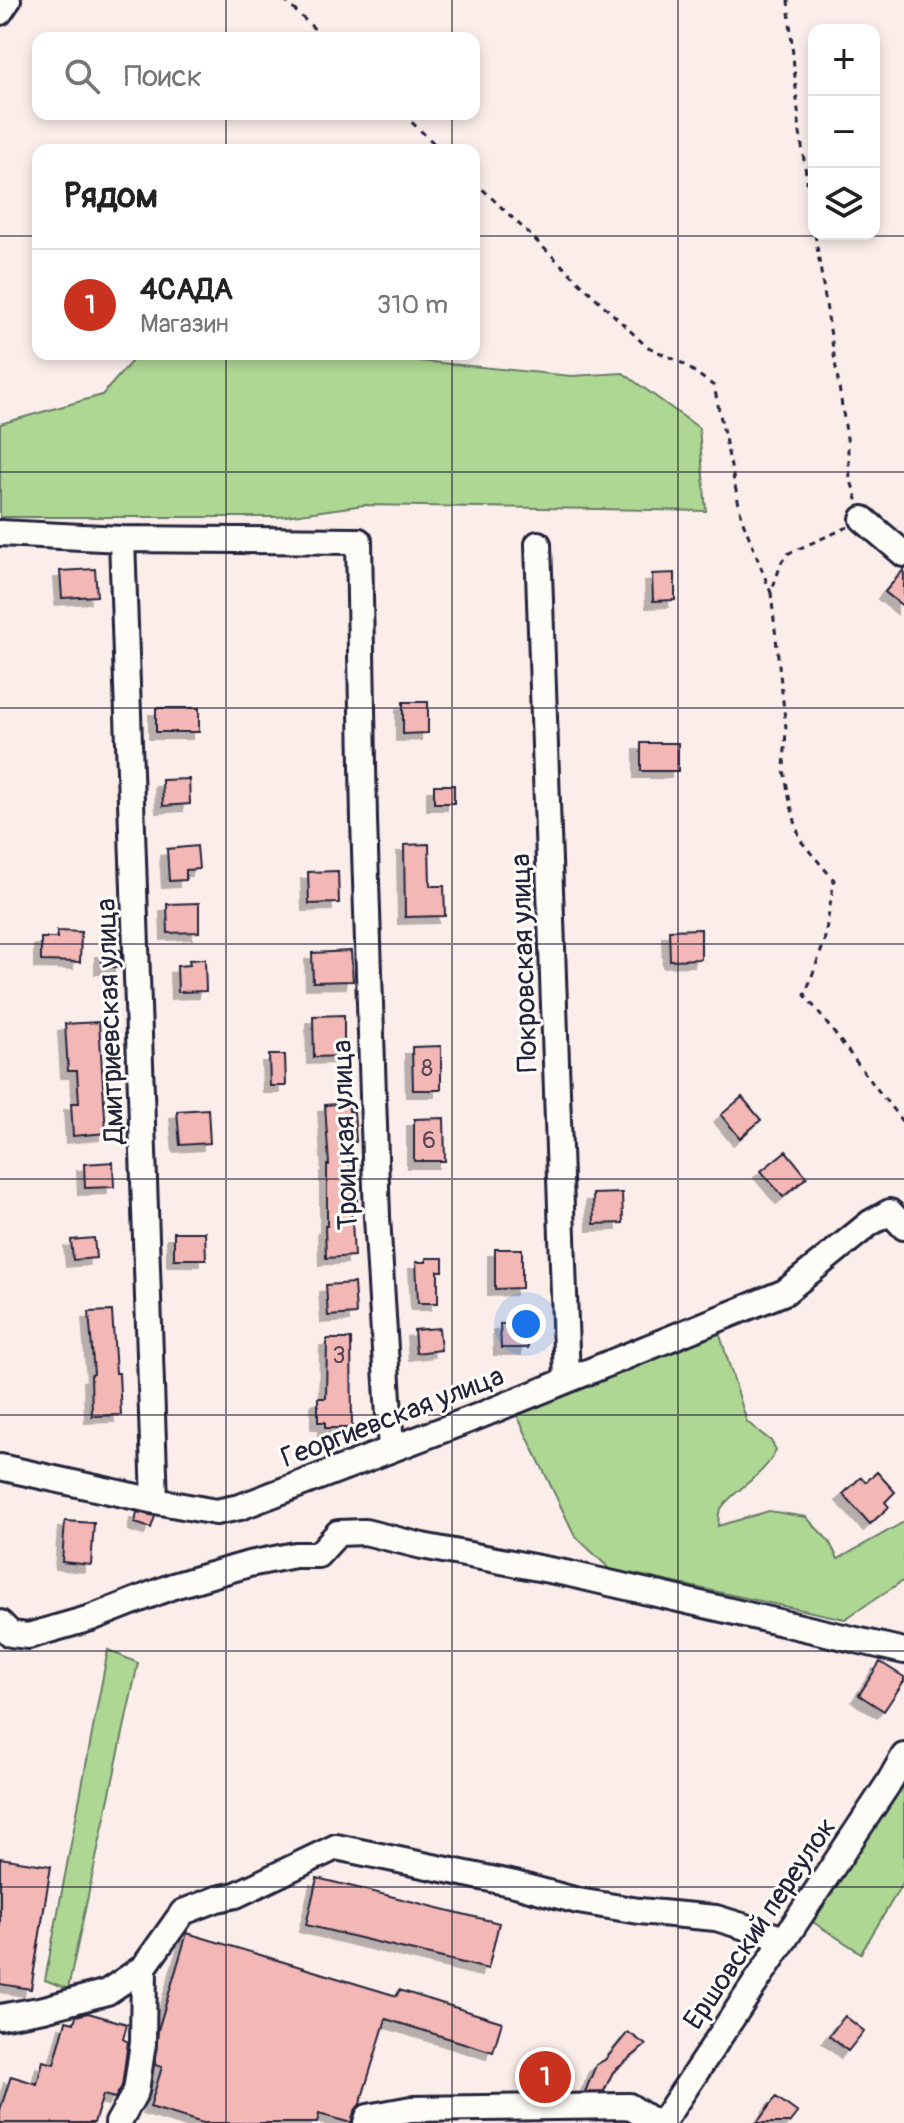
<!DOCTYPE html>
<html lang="ru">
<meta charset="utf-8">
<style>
:root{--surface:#fff;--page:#f2f2f2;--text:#222;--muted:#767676;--line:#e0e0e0;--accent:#c8321e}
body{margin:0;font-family:Pangolin,sans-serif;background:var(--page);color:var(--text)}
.controls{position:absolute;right:24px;top:24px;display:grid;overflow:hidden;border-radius:16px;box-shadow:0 4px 12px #0003}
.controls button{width:72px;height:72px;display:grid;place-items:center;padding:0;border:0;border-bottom:2px solid var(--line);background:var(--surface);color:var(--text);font:40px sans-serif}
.you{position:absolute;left:526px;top:1324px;width:28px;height:28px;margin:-20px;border:6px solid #fff;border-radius:50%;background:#1a73e8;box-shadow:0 0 0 12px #1a73e833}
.badge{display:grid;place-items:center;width:52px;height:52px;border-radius:50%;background:var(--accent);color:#fff;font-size:26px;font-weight:700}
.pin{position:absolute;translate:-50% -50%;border:4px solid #fff;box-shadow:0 2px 8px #0006}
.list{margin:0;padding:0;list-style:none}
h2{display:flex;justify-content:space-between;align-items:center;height:104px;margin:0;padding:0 32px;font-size:34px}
h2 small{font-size:26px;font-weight:400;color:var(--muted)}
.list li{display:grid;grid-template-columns:52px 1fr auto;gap:24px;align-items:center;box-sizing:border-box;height:112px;padding:0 32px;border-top:2px solid var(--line)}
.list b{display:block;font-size:30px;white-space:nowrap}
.list p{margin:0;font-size:26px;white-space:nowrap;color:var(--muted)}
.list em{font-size:26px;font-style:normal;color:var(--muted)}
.icon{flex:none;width:44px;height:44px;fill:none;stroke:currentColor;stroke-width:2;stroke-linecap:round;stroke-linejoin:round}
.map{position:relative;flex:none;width:904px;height:2123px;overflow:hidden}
.search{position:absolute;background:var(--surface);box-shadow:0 4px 12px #0003;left:32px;top:32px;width:448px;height:88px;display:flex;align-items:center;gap:20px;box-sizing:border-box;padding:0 28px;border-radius:16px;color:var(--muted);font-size:30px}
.panel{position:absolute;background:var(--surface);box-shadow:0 4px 12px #0003;left:32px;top:144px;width:448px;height:216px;border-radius:16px}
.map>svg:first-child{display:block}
</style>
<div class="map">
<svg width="904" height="2123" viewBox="0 0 904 2123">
<defs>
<filter id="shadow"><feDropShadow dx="-7" dy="7" stdDeviation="0" flood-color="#0004"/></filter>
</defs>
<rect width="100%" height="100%" fill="#fbeeea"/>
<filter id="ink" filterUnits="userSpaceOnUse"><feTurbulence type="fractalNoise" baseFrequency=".0125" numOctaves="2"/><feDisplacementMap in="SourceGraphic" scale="16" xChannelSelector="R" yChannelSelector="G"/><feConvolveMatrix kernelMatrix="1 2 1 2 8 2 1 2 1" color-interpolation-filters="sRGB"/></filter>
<g filter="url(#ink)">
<path fill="#aed793" stroke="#687c67" stroke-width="2" d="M 138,354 L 402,354 L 420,361 L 571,376 L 623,373 L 699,428 L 706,511 L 364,505 L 278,517 L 0,517 L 0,424 L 102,395 Z
M 719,1332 L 747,1422 L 771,1441 L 776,1450 C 766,1476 725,1495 719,1513 C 718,1517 719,1522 718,1526 L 769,1511 L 806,1517 L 829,1541 L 838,1559 L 904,1522 L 904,1580 L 845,1619 L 610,1569 L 575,1536 L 513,1407 Z
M 108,1650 L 138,1663 L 68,1989 L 45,1980 Z
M 904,1777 L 904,1881 L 861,1953 L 813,1922 Z"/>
<path fill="#f3b7b5" stroke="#22223b" stroke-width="2" filter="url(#shadow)" d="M 95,569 L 97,596 L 62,598 L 60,571 Z
M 904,569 L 904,607 L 885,592 Z
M 675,573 L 675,600 L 653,601 L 652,574 Z
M 403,702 L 428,702 L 428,733 L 403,734 Z
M 156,708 L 199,708 L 199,732 L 156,732 Z
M 641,743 L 678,743 L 678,771 L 641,771 Z
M 189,779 L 190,804 L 163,806 L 162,780 Z
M 434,785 L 454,785 L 454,803 L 434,803 Z
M 429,844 L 430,886 L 444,886 L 445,916 L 405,917 L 404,845 Z
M 197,846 L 199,869 L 186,870 L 186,880 L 169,881 L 167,849 Z
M 338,871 L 339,903 L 309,904 L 308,872 Z
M 199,903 L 199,932 L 168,933 L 167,904 Z
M 701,929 L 701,959 L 670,960 L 669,930 Z
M 57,931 L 81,932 L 80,962 L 41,961 L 41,938 L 57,938 Z
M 102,950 L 121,950 L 121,967 L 102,967 Z
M 351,951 L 353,981 L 313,982 L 312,953 Z
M 205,959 L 206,991 L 178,992 L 177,966 L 190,965 L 189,960 Z
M 344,1015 L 344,1056 L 314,1057 L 313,1016 Z
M 99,1022 L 106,1133 L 73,1136 L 71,1103 L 79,1103 L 77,1071 L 68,1071 L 65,1024 Z
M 441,1046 L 441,1090 L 413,1090 L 412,1047 Z
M 269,1055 L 285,1055 L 286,1086 L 270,1086 Z
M 742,1097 L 761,1120 L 740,1138 L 721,1115 Z
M 349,1103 L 349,1111 L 354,1111 L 356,1142 L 349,1143 L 350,1174 L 357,1174 L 357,1203 L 351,1203 L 354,1256 L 326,1258 L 325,1226 L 327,1226 L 327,1165 L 329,1165 L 325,1105 Z
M 208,1109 L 210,1143 L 180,1145 L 177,1111 Z
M 444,1118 L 445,1161 L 414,1161 L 414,1119 Z
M 786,1151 L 807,1177 L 783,1197 L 761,1171 Z
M 113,1162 L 114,1187 L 85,1188 L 84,1164 Z
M 622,1193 L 623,1223 L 594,1224 L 593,1194 Z
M 174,1232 L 205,1232 L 206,1259 L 174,1259 Z
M 94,1238 L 96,1258 L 73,1260 L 71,1240 Z
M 495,1249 L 522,1249 L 522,1288 L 495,1289 Z
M 426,1258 L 443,1258 L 443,1271 L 438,1271 L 438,1303 L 418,1303 L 416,1262 L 426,1262 Z
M 354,1283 L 356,1314 L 328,1316 L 326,1285 Z
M 112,1311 L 116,1373 L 119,1373 L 121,1415 L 92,1416 L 91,1375 L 94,1374 L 89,1312 Z
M 528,1323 L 528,1348 L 501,1348 L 500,1324 Z
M 439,1328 L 441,1350 L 416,1353 L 414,1330 Z
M 327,1339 L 351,1339 L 352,1428 L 325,1428 L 325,1422 L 318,1422 L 318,1398 L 326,1398 Z
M 877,1472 L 895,1492 L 885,1502 L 889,1507 L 870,1524 L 843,1494 L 861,1477 L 866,1482 Z
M 137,1512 L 155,1516 L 151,1528 L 135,1523 Z
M 65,1521 L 94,1523 L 91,1565 L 62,1562 Z
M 880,1662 L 904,1677 L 904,1681 L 884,1711 L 859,1695 Z
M 0,1858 L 51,1866 L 31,1989 L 0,1984 Z
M 317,1878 L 499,1923 L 488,1969 L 306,1925 Z
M 187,1933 L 397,1996 L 399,1990 L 502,2022 L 493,2052 L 386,2019 L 360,2104 L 354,2112 L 351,2123 L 319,2114 L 317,2123 L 203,2123 L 150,2107 L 162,2067 L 155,2065 L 158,2030 Z
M 88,2013 L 127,2024 L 123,2039 L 128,2042 L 122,2086 L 115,2098 L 103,2095 L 94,2123 L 0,2123 L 0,2110 L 11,2076 L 37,2084 L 43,2061 L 54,2064 L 66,2021 L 74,2023 L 76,2016 Z
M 845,2016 L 864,2031 L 848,2051 L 829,2036 Z
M 628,2032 L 646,2045 L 613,2072 L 604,2091 L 585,2092 L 596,2065 L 606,2059 Z
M 540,2056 L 552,2057 L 566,2065 L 556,2092 L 534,2092 L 529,2090 Z
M 776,2097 L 798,2113 L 790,2123 L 757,2123 Z"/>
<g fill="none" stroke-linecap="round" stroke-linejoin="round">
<defs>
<path id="minor" d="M 0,12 L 8,0
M 863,519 L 904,554
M 0,533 L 122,539 L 359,541 L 364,820 L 377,1217 L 391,1449
M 122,539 L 155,1501
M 538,544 L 567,1380
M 0,1467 L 155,1501 L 216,1512 L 240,1507 L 479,1416 L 785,1292 L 870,1223 L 890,1212 L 904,1227
M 0,1623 L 11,1634 L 28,1636 L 91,1618 L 173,1586 L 249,1564 L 295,1555 L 318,1555 L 338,1533 L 365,1532 L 422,1546 L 570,1574 L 904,1651
M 0,2017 L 44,2009 L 107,1992 L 144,1967 L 183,1912 L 217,1899 L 236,1895 L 336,1847 L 515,1884 L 578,1901 L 639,1911 L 716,1918 L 785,1939
M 118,2123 L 136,2091 L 143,2043 L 144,1967
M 366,2123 L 368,2117 L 411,2109 L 629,2106 L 655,2123
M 662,2123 L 888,1784 L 904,1756"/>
</defs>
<use href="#minor" stroke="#22223b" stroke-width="30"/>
<path stroke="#22223b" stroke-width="3" stroke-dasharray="6 6" stroke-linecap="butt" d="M 284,0 L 324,38
M 788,0 L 800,133 L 814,228
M 403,114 L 441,150
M 474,181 L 646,346 L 682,363 L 714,386 L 742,519 L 771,593
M 815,234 L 847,438 L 850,478 L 858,502
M 848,527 L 789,553 L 782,561 L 771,593 L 786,728 L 784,770 L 790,802 L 800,840 L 834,880 L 824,943 L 805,995 L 904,1124"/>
<use href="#minor" stroke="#fdfcf7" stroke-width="24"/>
</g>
</g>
<path fill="none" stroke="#22223b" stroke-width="2" stroke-opacity="0.55" d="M 226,0 L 226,38M 452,0 L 452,38M 678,0 L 678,2123M 226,114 L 226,150M 452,114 L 452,150M 0,236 L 38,236M 474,236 L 904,236M 226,354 L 226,2123M 452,354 L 452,2123M 0,472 L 904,472M 0,708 L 904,708M 0,944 L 904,944M 0,1179 L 904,1179M 0,1415 L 904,1415M 0,1651 L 904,1651M 0,1887 L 904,1887"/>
<g text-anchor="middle" stroke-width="6" stroke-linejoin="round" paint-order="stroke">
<g font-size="24" fill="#56475a">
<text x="427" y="1076">8</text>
<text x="429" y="1148">6</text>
<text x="339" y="1363">3</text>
</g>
<g font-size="28" fill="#22223b" stroke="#fdfcf7">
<text transform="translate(523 963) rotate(-92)" y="10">Покровская улица</text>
<text transform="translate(109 1021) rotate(-92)" y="10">Дмитриевская улица</text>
<text transform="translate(344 1135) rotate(-92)" y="10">Троицкая улица</text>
<text transform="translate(392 1416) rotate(-21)" y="10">Георгиевская улица</text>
<text transform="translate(759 1923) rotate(-56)" y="10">Ершовский переулок</text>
</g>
</g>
</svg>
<div class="controls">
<button>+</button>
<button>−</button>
<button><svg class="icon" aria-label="layers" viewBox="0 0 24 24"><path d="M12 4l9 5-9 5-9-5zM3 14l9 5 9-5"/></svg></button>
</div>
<div class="you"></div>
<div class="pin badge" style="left:545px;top:2077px">1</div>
<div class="search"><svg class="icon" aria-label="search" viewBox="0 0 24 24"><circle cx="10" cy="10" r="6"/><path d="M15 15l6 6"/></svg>Поиск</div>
<section class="panel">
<h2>Рядом<small></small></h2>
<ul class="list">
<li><span class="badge">1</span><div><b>4САДА</b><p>Магазин</p></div><em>310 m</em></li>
</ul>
</section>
</div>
